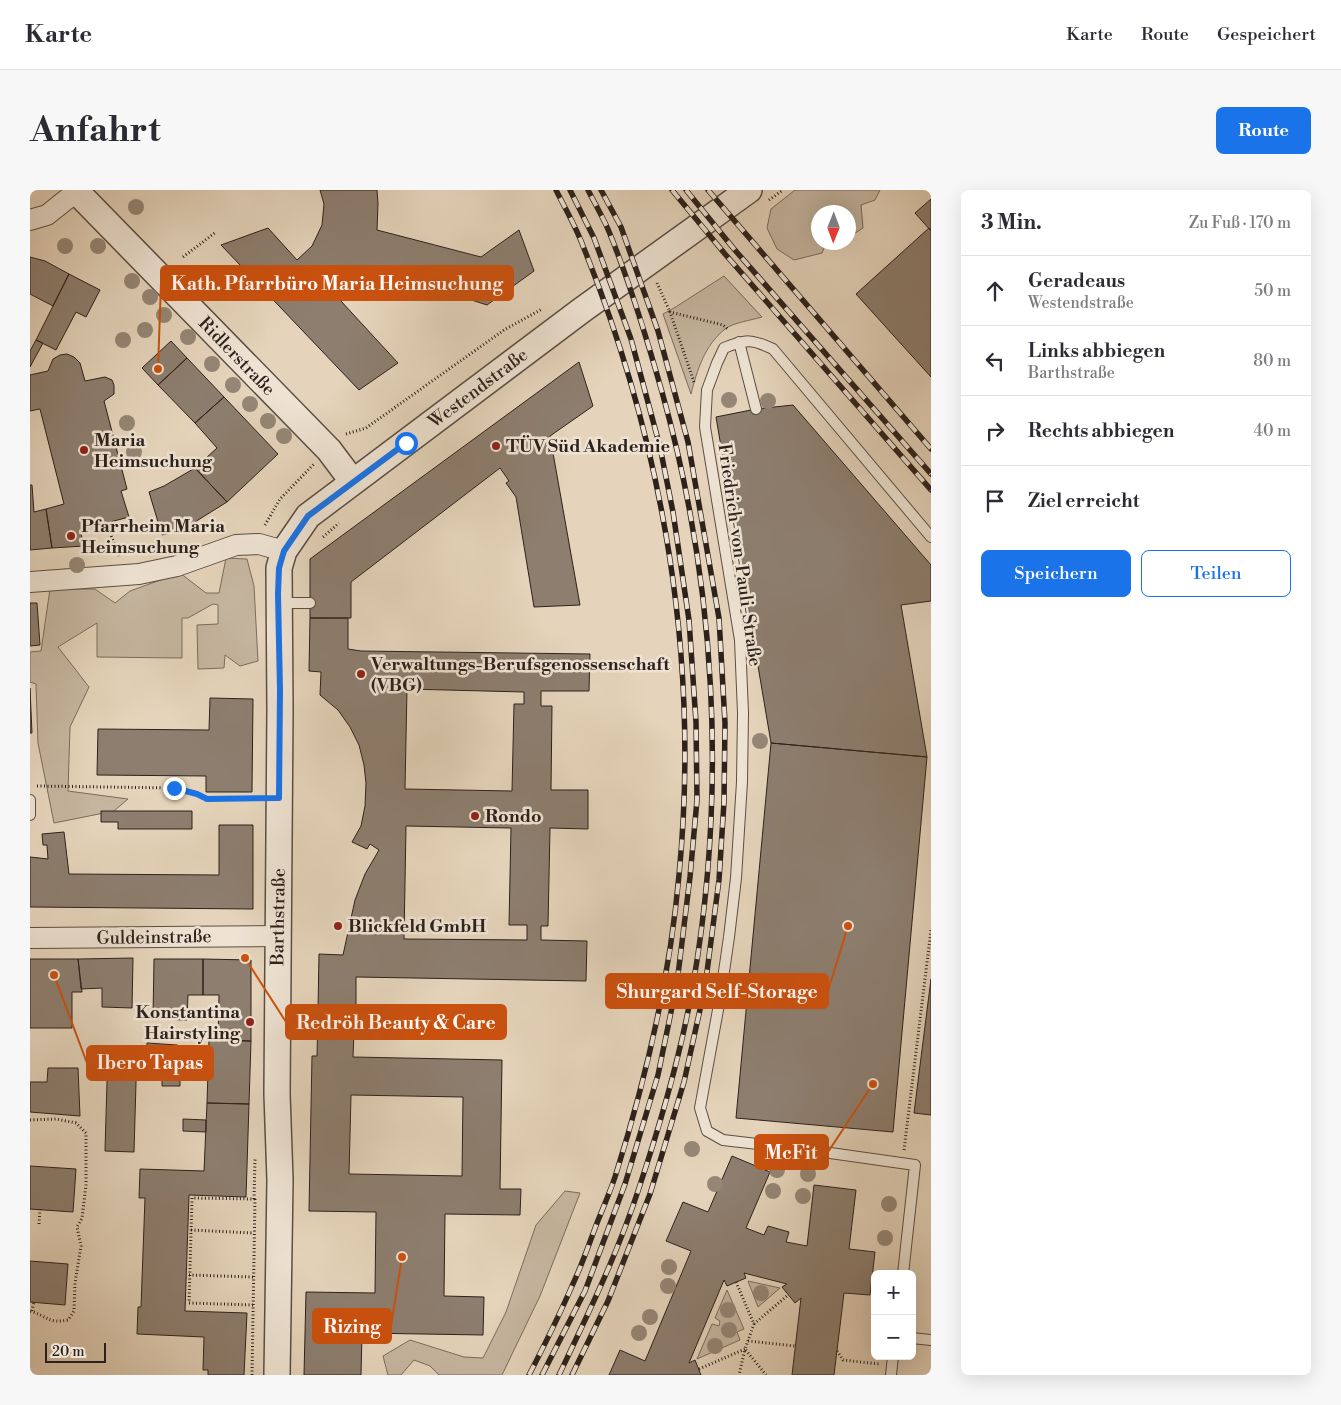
<!DOCTYPE html>
<html lang="de">
<meta charset="utf-8">
<style>
:root{--surface:#fff;--page:#f7f7f7;--text:#2b2b33;--muted:#7c7c81;--line:#e1e1e2;--accent:#1a73e8}
body{margin:0;font-family:"Libre Bodoni",serif;background:var(--page);color:var(--text)}
.controls{position:absolute;right:15px;bottom:15px;display:grid;overflow:hidden;border-radius:8px;box-shadow:0 5px 20px #0002}
.controls button{width:45px;height:45px;display:grid;place-items:center;padding:0;border:0;border-bottom:1px solid var(--line);background:var(--surface);color:var(--text);font:25px sans-serif}
.compass{position:absolute;left:781px;top:15px;width:45px;height:45px;border-radius:50%;background:var(--surface);box-shadow:0 5px 20px #0002;rotate:181deg}
.scale{position:absolute;left:15px;bottom:12px;width:61px;box-sizing:border-box;padding-left:5px;border:2px solid #2d211c;border-top:0;font-size:14px;line-height:18px;white-space:nowrap;color:#2d211c;-webkit-text-stroke:4px #eee3d3;paint-order:stroke}
.stop{position:absolute;width:15px;height:15px;margin:-11px;border:4px solid #1a73e8;border-radius:50%;background:#fff}
.stop.end{background:#1a73e8;border-color:#fff;box-shadow:0 1px 5px #0008}
.list{margin:0;padding:0;list-style:none}
h2{display:flex;justify-content:space-between;align-items:center;height:65px;margin:0;padding:0 20px;font-size:21px}
h2 small{font-size:16px;font-weight:400;color:var(--muted)}
.list li{display:grid;grid-template-columns:32px 1fr auto;gap:15px;align-items:center;box-sizing:border-box;height:70px;padding:0 20px;border-top:1px solid var(--line)}
.list b{display:block;font-size:19px;white-space:nowrap}
.list p{margin:0;font-size:16px;white-space:nowrap;color:var(--muted)}
.list em{font-size:16px;font-style:normal;color:var(--muted)}
.actions{display:flex;gap:10px;padding:15px 20px}
.actions a{flex:1;padding:11px 0;border:1px solid var(--accent);border-radius:8px;text-align:center;font-size:18px;color:var(--accent)}
.actions .main{background:var(--accent);color:#fff}
.icon{flex:none;width:28px;height:28px;fill:none;stroke:currentColor;stroke-width:2;stroke-linecap:round;stroke-linejoin:round}
.map{position:relative;flex:none;width:901px;height:1185px;overflow:hidden;border-radius:8px}
header{display:flex;align-items:center;gap:30px;box-sizing:border-box;height:70px;padding:0 25px;background:var(--surface);border-bottom:1px solid var(--line)}
header strong{font-size:24px}
nav{display:flex;gap:28px;margin-inline-start:auto;font-size:18px}
.intro{display:flex;align-items:center;justify-content:space-between;box-sizing:border-box;height:120px;padding:0 30px}
h1{margin:0;font-size:35px}
.button{padding:12px 22px;border-radius:8px;background:var(--accent);color:#fff;font-size:18px;font-weight:700}
main{display:flex;gap:30px;padding:0 30px}
aside{flex:1;background:var(--surface);border-radius:8px;box-shadow:0 5px 20px #0002}
.map>svg:first-child{display:block}
</style>
<header>
<strong>Karte</strong>
<nav><a>Karte</a><a>Route</a><a>Gespeichert</a></nav>
</header>
<div class="intro"><h1>Anfahrt</h1><a class="button">Route</a></div>
<main>
<div class="map">
<svg width="901" height="1185" viewBox="0 0 901 1185">
<rect width="100%" height="100%" fill="#e5d4bb"/>
<filter id="stains"><feTurbulence type="fractalNoise" baseFrequency=".004" numOctaves="4"/><feColorMatrix values="0 0 0 0 .2 0 0 0 0 .09 0 0 0 0 .02 0 0 0 .5 -.17"/></filter>
<radialGradient id="worn" r=".72"><stop offset=".6" stop-color="#630" stop-opacity="0"/><stop offset="1" stop-color="#630" stop-opacity=".3"/></radialGradient>
<path fill="#c6b6a0" stroke="#7a6c5e" d="M 765,0 L 850,0 L 845,10 L 831,15 L 833,38 L 819,47 L 818,22 L 788,22 L 788,52 L 796,53 L 792,63 L 764,70 L 747,59 L 737,38 L 741,19 Z
M 694,86 L 732,127 C 722,130 702,133 695,139 C 675,155 667,180 661,204 L 633,124 L 644,118 Z
M 196,368 L 217,369 L 224,396 L 228,471 L 210,476 L 195,465 L 194,478 L 168,479 L 167,435 L 188,434 L 188,415 L 183,414 L 158,428 L 152,428 L 152,468 L 67,467 L 67,433 L 28,457 L 59,497 L 40,537 L 38,601 L 98,609 L 84,621 L 24,633 L 8,553 L 6,494 L 0,492 L 0,462 L 11,461 L 20,399 L 65,399 L 85,413 L 100,401 L 150,383 L 176,403 L 189,403 Z
M 535,1001 L 550,1003 L 510,1106 L 472,1185 L 409,1185 L 400,1176 L 384,1170 L 371,1185 L 358,1185 L 353,1166 L 380,1150 L 434,1167 L 453,1168 L 476,1122 L 506,1035 Z
M 718,1091 L 750,1098 L 728,1117 Z
M 697,1100 L 714,1139 L 707,1142 L 710,1150 L 667,1169 L 682,1134 L 689,1136 L 690,1131 L 685,1128 Z"/>
<path fill="#8d7e6f" stroke="#2d211c" fill-rule="evenodd" d="M 290,0 L 347,0 L 348,13 L 347,40 L 451,67 L 489,40 L 504,81 L 457,115 L 336,76 L 324,95 L 310,110 L 368,173 L 329,200 L 191,55 L 238,38 L 267,70 L 282,56 L 292,35 L 294,14 Z
M 901,9 L 901,41 L 885,23 Z
M 899,38 L 901,41 L 901,187 L 826,104 Z
M 0,67 L 15,71 L 39,84 L 23,116 L 0,104 Z
M 39,84 L 70,100 L 56,127 L 46,122 L 26,160 L 6,150 Z
M 6,150 L 13,153 L 0,177 L 0,161 Z
M 141,151 L 157,168 L 128,195 L 112,178 Z
M 37,164 L 44,167 L 50,173 L 55,191 L 75,187 L 82,190 L 84,195 L 84,204 L 74,211 L 97,299 L 91,301 L 99,327 L 50,340 L 54,356 L 22,358 L 16,319 L 34,314 L 10,219 L 0,221 L 0,185 L 18,181 L 23,169 L 30,165 Z
M 157,168 L 194,207 L 165,233 L 128,195 Z
M 549,172 L 563,216 L 520,246 L 550,415 L 504,417 L 486,307 L 476,293 L 479,291 L 470,278 L 321,392 L 321,428 L 280,428 L 280,369 Z
M 194,207 L 248,264 L 197,312 L 165,278 L 187,258 L 165,233 Z
M 763,215 L 901,375 L 901,411 L 871,415 L 897,567 L 741,553 L 686,227 L 726,219 Z
M 165,278 L 197,312 L 152,340 L 132,345 L 119,302 L 134,296 Z
M 0,295 L 2,295 L 4,322 L 16,319 L 22,358 L 0,360 Z
M 0,413 L 7,413 L 10,455 L 0,456 Z
M 280,428 L 318,428 L 318,459 L 331,461 L 560,464 L 559,501 L 511,501 L 511,516 L 522,516 L 521,600 L 558,600 L 558,639 L 520,638 L 518,736 L 511,736 L 511,750 L 557,751 L 556,791 L 326,787 L 326,821 L 288,820 L 289,764 L 313,765 L 325,710 L 335,684 L 349,660 L 340,654 L 337,659 L 322,652 L 331,636 L 335,616 L 336,593 L 334,575 L 329,555 L 320,537 L 308,520 L 290,505 L 291,482 L 279,481 ZM 377,499 L 494,502 L 494,514 L 484,514 L 482,601 L 375,599 ZM 376,636 L 481,638 L 479,735 L 497,735 L 497,750 L 374,749 Z
M 0,498 L 2,543 L 0,543 Z
M 180,508 L 223,509 L 222,602 L 176,602 L 176,586 L 67,585 L 68,539 L 179,540 Z
M 741,553 L 897,567 L 863,942 L 706,928 Z
M 71,621 L 162,621 L 162,639 L 88,639 L 88,632 L 71,632 Z
M 189,635 L 223,635 L 223,719 L 0,717 L 0,667 L 18,669 L 17,655 L 13,655 L 12,644 L 34,642 L 39,684 L 189,685 Z
M 103,768 L 102,818 L 72,817 L 72,798 L 51,799 L 48,769 Z
M 0,769 L 48,769 L 52,802 L 42,802 L 42,838 L 0,838 Z
M 124,769 L 173,769 L 173,805 L 158,805 L 157,830 L 123,829 Z
M 173,769 L 221,770 L 221,851 L 188,850 L 189,805 L 173,805 Z
M 901,789 L 901,925 L 884,923 Z
M 288,820 L 383,822 L 383,843 L 324,842 L 323,867 L 472,870 L 470,999 L 491,999 L 490,1025 L 415,1024 L 414,1106 L 454,1107 L 453,1145 L 332,1143 L 331,1185 L 274,1185 L 276,1102 L 345,1103 L 346,1022 L 279,1021 L 282,866 L 287,866 ZM 321,905 L 433,907 L 432,986 L 319,984 Z
M 179,850 L 221,851 L 219,914 L 177,913 Z
M 117,853 L 147,855 L 158,860 L 165,868 L 169,876 L 117,874 Z
M 78,857 L 107,858 L 104,962 L 75,961 Z
M 132,875 L 172,876 L 171,890 L 150,889 L 150,896 L 132,896 Z
M 18,878 L 48,878 L 50,926 L 0,922 L 0,892 L 17,892 Z
M 177,913 L 219,914 L 216,1007 L 159,1005 L 155,1121 L 217,1123 L 214,1185 L 178,1185 L 178,1180 L 173,1180 L 174,1147 L 107,1144 L 108,1117 L 111,1117 L 115,1008 L 109,1008 L 110,979 L 174,981 Z
M 153,929 L 176,930 L 176,942 L 153,941 Z
M 702,966 L 740,982 L 716,1038 L 734,1045 L 738,1036 L 759,1042 L 756,1052 L 777,1056 L 784,995 L 826,1000 L 819,1059 L 845,1062 L 840,1105 L 814,1103 L 804,1185 L 762,1185 L 771,1108 L 765,1113 L 752,1097 L 757,1094 L 714,1083 L 716,1088 L 697,1096 L 694,1090 L 659,1173 L 665,1170 L 671,1185 L 579,1185 L 590,1160 L 615,1171 L 661,1061 L 636,1051 L 653,1012 L 678,1022 Z
M 0,976 L 46,979 L 43,1022 L 0,1019 Z
M 0,1071 L 38,1074 L 35,1115 L 0,1112 Z"/>
<g fill="none" stroke-linecap="round" stroke-linejoin="round">
<defs>
<path id="service" d="M 709,152 L 726,219
M 248,413 L 280,413
M 0,610 L 0,625
M 873,1084 L 885,975 L 772,959 L 693,950 L 677,941 L 670,918 L 690,809 L 699,747 L 706,688 L 712,592 L 713,523 L 710,450 L 675,237 L 677,200 L 687,173 L 694,158 C 716,149 722,149 743,159 L 901,347
M 882,1148 L 901,1150
M 861,1185 L 863,1166"/>
<path id="minor" d="M 0,30 L 17,25 L 46,2
M 0,392 L 109,384 L 147,376 L 206,355 L 229,354 L 254,361
M 0,748 L 248,746"/>
<path id="tertiary" d="M 45,0 L 299,260 L 323,292
M 247,1185 L 250,990 L 247,904 L 250,520 L 249,378 L 254,361 L 278,326 L 552,120 L 719,0"/>
</defs>
<use href="#service" stroke="#5b4e44" stroke-width="12"/>
<use href="#minor" stroke="#5b4e44" stroke-width="22"/>
<use href="#tertiary" stroke="#5b4e44" stroke-width="28"/>
<path stroke="#2d211c" stroke-width="3" stroke-dasharray="1 2.5" stroke-linecap="butt" d="M 739,10 L 753,0
M 153,67 L 186,42
M 627,93 L 640,122
M 664,192 L 640,122 L 693,135 L 699,140
M 316,244 L 336,238 L 474,140 L 512,119
M 76,333 L 89,366
M 235,335 L 250,309 L 284,274
M 293,347 L 309,333
M 7,596 L 144,598 L 167,604 L 177,609 L 229,609
M 0,930 L 26,929 L 46,933 L 56,943 L 56,995 L 52,1028 L 47,1037 L 51,1056 L 45,1093 L 44,1121 L 38,1130 C 18,1134 17,1126 0,1121
M 874,960 L 901,740
M 9,1034 L 10,1019
M 161,1040 L 224,1043
M 159,1085 L 223,1087
M 706,1092 L 724,1134 L 715,1159 L 736,1185
M 223,1115 L 159,1113 L 162,1008 L 224,1009 L 225,969
M 2,1121 L 4,1112
M 724,1134 L 758,1105
M 718,1151 L 765,1156
M 807,1161 L 813,1170 L 849,1174
M 669,1179 L 715,1159 L 709,1185
M 222,1185 L 225,1008"/>
<use href="#service" stroke="#eee3d3" stroke-width="10"/>
<use href="#minor" stroke="#eee3d3" stroke-width="20"/>
<use href="#tertiary" stroke="#eee3d3" stroke-width="25"/>
<defs>
<path id="rail" d="M 642,0 L 695,64 L 901,300
M 656,0 L 704,59 L 901,284
M 678,0 L 901,259
M 499,1185 C 514,1156 529,1126 542,1096 C 552,1075 559,1054 567,1033 C 573,1018 580,1002 585,987 C 616,889 640,788 649,685 C 670,470 634,256 553,56 C 546,37 535,18 526,0
M 512,1185 L 555,1101 L 595,994 L 628,885 L 647,793 L 660,687 L 667,610 L 666,532 L 659,430 L 643,322 L 630,257 L 601,149 L 564,48 L 540,0
M 529,1185 C 558,1124 588,1063 609,998 C 631,932 651,864 663,795 C 697,599 686,394 632,202 C 617,149 601,96 580,44 C 574,29 565,14 558,0
M 542,1185 L 578,1111 L 620,1004 L 654,892 L 675,797 L 689,690 L 694,612 L 695,533 L 689,428 L 658,252 L 628,141 L 591,37 L 571,0"/>
</defs>
<use href="#rail" stroke="#2d211c" stroke-width="5.5"/>
<use href="#rail" stroke="#eee3d3" stroke-width="4" stroke-dasharray="11" stroke-linecap="butt"/>
</g>
<g fill="#958676">
<circle cx="106" cy="17" r="8"/>
<circle cx="35" cy="56" r="8"/>
<circle cx="68" cy="56" r="8"/>
<circle cx="102" cy="91" r="8"/>
<circle cx="120" cy="107" r="8"/>
<circle cx="134" cy="125" r="8"/>
<circle cx="115" cy="140" r="8"/>
<circle cx="158" cy="147" r="8"/>
<circle cx="93" cy="150" r="8"/>
<circle cx="182" cy="174" r="8"/>
<circle cx="203" cy="195" r="8"/>
<circle cx="699" cy="210" r="8"/>
<circle cx="738" cy="211" r="8"/>
<circle cx="220" cy="214" r="8"/>
<circle cx="238" cy="231" r="8"/>
<circle cx="97" cy="233" r="8"/>
<circle cx="254" cy="246" r="8"/>
<circle cx="104" cy="262" r="8"/>
<circle cx="47" cy="375" r="8"/>
<circle cx="730" cy="551" r="8"/>
<circle cx="662" cy="959" r="8"/>
<circle cx="747" cy="980" r="8"/>
<circle cx="778" cy="984" r="8"/>
<circle cx="685" cy="994" r="8"/>
<circle cx="743" cy="1001" r="8"/>
<circle cx="773" cy="1006" r="8"/>
<circle cx="859" cy="1014" r="8"/>
<circle cx="855" cy="1048" r="8"/>
<circle cx="639" cy="1077" r="8"/>
<circle cx="638" cy="1096" r="8"/>
<circle cx="731" cy="1103" r="8"/>
<circle cx="698" cy="1120" r="8"/>
<circle cx="620" cy="1127" r="8"/>
<circle cx="699" cy="1140" r="8"/>
<circle cx="609" cy="1143" r="8"/>
<circle cx="685" cy="1156" r="8"/>
</g>
<g fill="none" stroke-linecap="round" stroke-linejoin="round">
<path stroke="#1a73e8" stroke-width="6" d="M 144,598 L 167,604 L 177,609 L 249,608 L 250,500 L 248,404 L 249,378 L 254,361 L 278,326 L 376,253"/>
</g>
<g fill="#8f2418" stroke="#eee3d3" stroke-width="2">
<circle cx="466" cy="256" r="5"/>
<circle cx="54" cy="260" r="5"/>
<circle cx="41" cy="346" r="5"/>
<circle cx="331" cy="484" r="5"/>
<circle cx="445" cy="626" r="5"/>
<circle cx="308" cy="736" r="5"/>
<circle cx="220" cy="832" r="5"/>
</g>
<g text-anchor="middle" stroke-width="5" stroke-linejoin="round" paint-order="stroke">
<g font-size="18" fill="#2d211c" stroke="#eee3d3">
<text transform="translate(207 166) rotate(46)" y="6">Ridlerstraße</text>
<text transform="translate(448 198) rotate(-37)" y="6">Westendstraße</text>
<text transform="translate(710 365) rotate(82)" y="6">Friedrich-von-Pauli-Straße</text>
<text transform="translate(248 727) rotate(-89)" y="6">Barthstraße</text>
<text transform="translate(124 747) rotate(-1)" y="6">Guldeinstraße</text>
</g>
<g font-size="18" font-weight="bold" fill="#2d211c" stroke="#eee3d3" text-anchor="start">
<text x="64" y="256">Maria<tspan x="64" dy="21">Heimsuchung</tspan></text>
<text x="476" y="262">TÜV Süd Akademie</text>
<text x="51" y="342">Pfarrheim Maria<tspan x="51" dy="21">Heimsuchung</tspan></text>
<text x="341" y="480">Verwaltungs-Berufsgenossenschaft<tspan x="341" dy="21">(VBG)</tspan></text>
<text x="455" y="632">Rondo</text>
<text x="318" y="742">Blickfeld GmbH</text>
<text x="210" y="828" text-anchor="end">Konstantina<tspan x="210" dy="21">Hairstyling</tspan></text>
</g>
</g>
<path fill="none" stroke="#cc510e" stroke-width="2" d="M128 179L131 93M818 736L798 801M215 768L256 832M24 785L57 873M843 894L798 962M372 1067L361 1136"/>
<g fill="#cc510e" stroke="#eee3d3" stroke-width="2">
<circle cx="128" cy="179" r="5"/>
<circle cx="818" cy="736" r="5"/>
<circle cx="215" cy="768" r="5"/>
<circle cx="24" cy="785" r="5"/>
<circle cx="843" cy="894" r="5"/>
<circle cx="372" cy="1067" r="5"/>
</g>
<g fill="#cc510e" stroke="#cc510e" stroke-width="2">
<rect x="131" y="76" width="352" height="34" rx="5"/>
<rect x="576" y="784" width="222" height="34" rx="5"/>
<rect x="256" y="815" width="220" height="34" rx="5"/>
<rect x="57" y="856" width="126" height="34" rx="5"/>
<rect x="725" y="945" width="73" height="34" rx="5"/>
<rect x="283" y="1119" width="78" height="34" rx="5"/>
</g>
<g font-size="19" text-anchor="middle" font-weight="bold" fill="#fff">
<text x="307" y="100">Kath. Pfarrbüro Maria Heimsuchung</text>
<text x="687" y="808">Shurgard Self-Storage</text>
<text x="366" y="839">Redröh Beauty &amp; Care</text>
<text x="120" y="879">Ibero Tapas</text>
<text x="761" y="969">McFit</text>
<text x="322" y="1143">Rizing</text>
</g>
<rect width="100%" height="100%" filter="url(#stains)"/>
<rect width="100%" height="100%" fill="url(#worn)"/>
</svg>
<div class="controls">
<button>+</button>
<button>−</button>
</div>
<svg class="compass" viewBox="-18 -18 36 36"><path d="M0-13l5 13h-10z" fill="#e53935"/><path d="M0 13l5-13h-10z" fill="#7c7c81"/></svg>
<div class="scale">20 m</div>
<div class="stop" style="left:376px;top:253px"></div>
<div class="stop end" style="left:144px;top:598px"></div>
</div>
<aside>
<h2>3 Min.<small>Zu Fuß · 170 m</small></h2>
<ul class="list">
<li><svg class="icon" aria-label="ahead" viewBox="0 0 24 24"><path d="M12 20V5M6 11l6-6 6 6"/></svg><div><b>Geradeaus</b><p>Westendstraße</p></div><em>50 m</em></li>
<li><svg class="icon" aria-label="left" viewBox="0 0 24 24"><path d="M17 20v-9H6M10 6l-5 5 5 5"/></svg><div><b>Links abbiegen</b><p>Barthstraße</p></div><em>80 m</em></li>
<li><svg class="icon" aria-label="right" viewBox="0 0 24 24"><path d="M7 20v-9h11M14 6l5 5-5 5"/></svg><div><b>Rechts abbiegen</b></div><em>40 m</em></li>
<li><svg class="icon" aria-label="arrive" viewBox="0 0 24 24"><path d="M6 21V4h12l-3 4 3 4H6"/></svg><div><b>Ziel erreicht</b></div></li>
</ul>
<div class="actions"><a class="main">Speichern</a><a>Teilen</a></div>
</aside>
</main>
